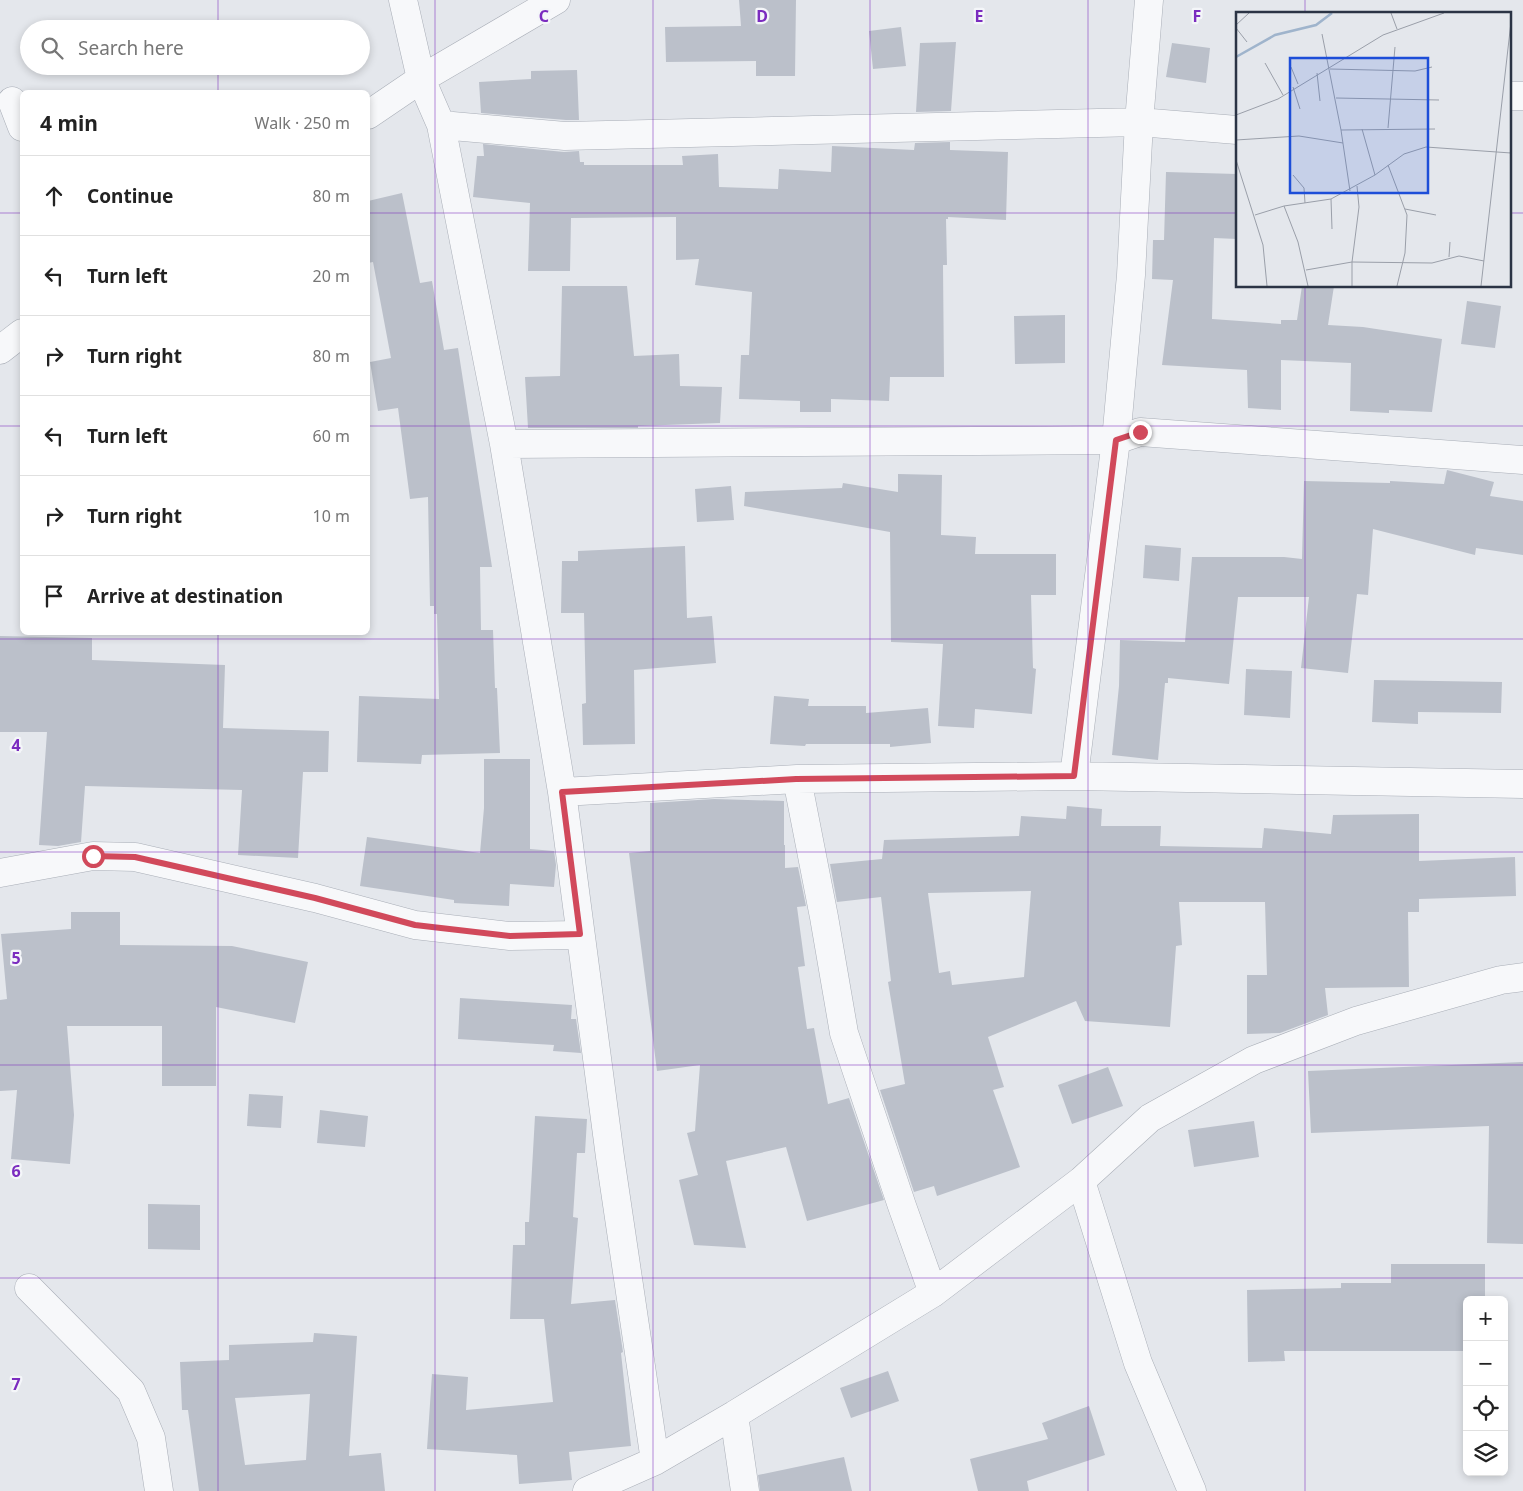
<!DOCTYPE html>
<meta charset="utf-8">
<style>
:root{--surface:#fff;--page:#f6f6f6;--text:#222;--muted:#767676;--line:#e0e0e0}
body{margin:0;font-family:"Noto Sans",sans-serif;background:var(--page);color:var(--text)}
.controls{position:absolute;right:15px;bottom:15px;display:grid;overflow:hidden;border-radius:8px;box-shadow:0 2px 8px #0003}
.controls button{width:45px;height:45px;display:grid;place-items:center;padding:0;border:0;border-bottom:1px solid var(--line);background:var(--surface);color:var(--text);font:25px sans-serif}
.stop{position:absolute;width:15px;height:15px;margin:-11px;border:4px solid #d1495b;border-radius:50%;background:#fff}
.stop.end{background:#d1495b;border-color:#fff;box-shadow:0 1px 5px #0008}
.list{margin:0;padding:0;list-style:none}
h2{display:flex;justify-content:space-between;align-items:center;height:65px;margin:0;padding:0 20px;font-size:21px}
h2 small{font-size:16px;font-weight:400;color:var(--muted)}
.list li{display:grid;grid-template-columns:32px 1fr auto;gap:15px;align-items:center;box-sizing:border-box;height:80px;padding:0 20px;border-top:1px solid var(--line)}
.list b{display:block;font-size:19px;white-space:nowrap}
.list em{font-size:16px;font-style:normal;color:var(--muted)}
.icon{flex:none;width:28px;height:28px;fill:none;stroke:currentColor;stroke-width:2;stroke-linecap:round;stroke-linejoin:round}
.map{position:relative;flex:none;width:1523px;height:1491px;overflow:hidden}
.search{position:absolute;background:var(--surface);box-shadow:0 2px 8px #0003;left:20px;top:20px;width:350px;height:55px;display:flex;align-items:center;gap:12px;box-sizing:border-box;padding:0 18px;border-radius:28px;color:var(--muted);font-size:19px}
.panel{position:absolute;background:var(--surface);box-shadow:0 2px 8px #0003;left:20px;top:90px;width:350px;height:545px;border-radius:8px}
.map>svg:first-child{display:block}
</style>
<div class="map">
<svg width="1523" height="1491" viewBox="0 0 1523 1491">
<rect width="100%" height="100%" fill="#e4e7ec"/>
<path fill="#bbc0ca" fill-rule="evenodd" d="M 739,0 L 796,0 L 795,76 L 756,76 L 756,61 L 666,62 L 665,27 L 741,26 Z
M 901,27 L 906,66 L 873,69 L 869,31 Z
M 956,42 L 951,111 L 916,112 L 920,43 Z
M 1172,43 L 1210,48 L 1206,83 L 1166,77 Z
M 577,70 L 579,120 L 566,120 L 481,113 L 479,82 L 531,79 L 531,71 Z
M 950,142 L 950,150 L 1008,152 L 1006,220 L 948,217 L 948,219 L 946,219 L 947,265 L 943,265 L 944,377 L 890,377 L 889,401 L 831,399 L 831,412 L 800,412 L 800,401 L 739,399 L 741,355 L 749,355 L 752,292 L 695,285 L 699,259 L 676,260 L 676,217 L 571,218 L 570,271 L 528,271 L 530,203 L 473,197 L 477,156 L 484,156 L 483,144 L 564,152 L 579,151 L 580,162 L 584,162 L 584,165 L 683,165 L 682,156 L 718,154 L 719,187 L 778,189 L 779,169 L 831,172 L 832,146 L 914,150 L 915,143 Z
M 1166,172 L 1237,174 L 1237,239 L 1214,238 L 1212,319 L 1281,324 L 1281,320 L 1297,320 L 1302,286 L 1334,286 L 1328,325 L 1363,327 L 1442,339 L 1432,412 L 1389,410 L 1389,413 L 1350,411 L 1351,363 L 1281,360 L 1281,410 L 1248,408 L 1247,370 L 1162,365 L 1173,280 L 1152,279 L 1153,240 L 1164,240 Z
M 402,193 L 420,283 L 432,281 L 444,350 L 458,348 L 492,567 L 480,567 L 481,630 L 493,630 L 495,688 L 497,688 L 500,753 L 422,755 L 421,764 L 357,762 L 359,696 L 439,699 L 437,614 L 434,614 L 434,606 L 430,606 L 428,497 L 410,499 L 398,408 L 378,411 L 370,362 L 391,358 L 373,262 L 368,263 L 368,201 Z
M 562,286 L 627,286 L 634,356 L 679,354 L 680,386 L 722,387 L 720,423 L 638,426 L 638,428 L 528,428 L 525,377 L 560,376 Z
M 1467,301 L 1501,306 L 1495,348 L 1461,344 Z
M 1065,315 L 1065,363 L 1015,364 L 1014,316 Z
M 1447,470 L 1494,482 L 1490,496 L 1523,501 L 1523,555 L 1476,548 L 1475,555 L 1373,529 L 1368,595 L 1357,594 L 1348,673 L 1301,668 L 1309,597 L 1238,597 L 1229,684 L 1168,678 L 1168,683 L 1165,683 L 1158,760 L 1112,755 L 1119,686 L 1120,640 L 1185,642 L 1192,557 L 1284,557 L 1302,559 L 1304,481 L 1390,483 L 1390,481 L 1444,484 Z
M 898,474 L 942,475 L 941,535 L 976,537 L 975,554 L 1056,554 L 1056,595 L 1031,595 L 1033,668 L 1036,669 L 1032,714 L 975,709 L 974,728 L 938,726 L 943,644 L 891,642 L 890,532 L 744,506 L 745,492 L 842,488 L 843,483 L 898,492 Z
M 731,486 L 734,520 L 697,522 L 695,489 Z
M 1145,545 L 1181,548 L 1179,581 L 1143,578 Z
M 685,546 L 687,618 L 712,616 L 716,663 L 634,670 L 635,744 L 583,745 L 582,704 L 586,703 L 584,613 L 561,613 L 562,561 L 578,561 L 578,551 Z
M 0,636 L 92,638 L 92,660 L 225,665 L 223,728 L 329,731 L 328,772 L 303,772 L 298,858 L 238,855 L 242,790 L 85,786 L 81,842 L 58,846 L 39,845 L 47,732 L 0,732 Z
M 1246,669 L 1292,671 L 1290,718 L 1244,715 Z
M 1374,680 L 1502,682 L 1501,713 L 1418,712 L 1418,724 L 1372,722 Z
M 774,696 L 809,699 L 808,706 L 866,706 L 866,713 L 928,708 L 931,743 L 890,747 L 890,744 L 806,744 L 805,746 L 770,744 Z
M 484,759 L 530,759 L 530,849 L 554,851 L 556,865 L 554,887 L 510,884 L 509,906 L 454,903 L 454,900 L 360,886 L 367,837 L 480,853 L 484,808 Z
M 714,799 L 784,801 L 784,845 L 785,845 L 785,868 L 798,867 L 806,906 L 797,907 L 805,966 L 798,967 L 807,1029 L 814,1028 L 828,1104 L 849,1098 L 884,1200 L 807,1221 L 786,1147 L 726,1161 L 746,1248 L 694,1245 L 679,1180 L 698,1175 L 687,1133 L 695,1131 L 700,1065 L 657,1071 L 629,853 L 650,851 L 650,803 Z
M 1067,806 L 1102,809 L 1101,826 L 1161,826 L 1160,846 L 1262,848 L 1264,828 L 1331,834 L 1333,815 L 1419,814 L 1419,861 L 1515,857 L 1516,896 L 1419,899 L 1419,912 L 1408,912 L 1409,987 L 1325,988 L 1328,1015 L 1280,1033 L 1247,1034 L 1247,975 L 1267,975 L 1265,902 L 1179,902 L 1182,945 L 1176,946 L 1170,1027 L 1085,1021 L 1076,1001 L 988,1037 L 1004,1087 L 993,1090 L 1020,1167 L 937,1196 L 934,1186 L 914,1192 L 880,1090 L 905,1084 L 888,982 L 891,981 L 881,897 L 837,902 L 830,864 L 882,859 L 884,840 L 1019,836 L 1021,816 L 1066,819 ZM 1031,891 L 1024,977 L 952,985 L 950,971 L 939,973 L 928,893 Z
M 71,912 L 120,912 L 120,945 L 232,946 L 308,962 L 295,1023 L 216,1007 L 216,1086 L 162,1086 L 162,1026 L 67,1026 L 74,1115 L 70,1164 L 11,1159 L 17,1090 L 0,1091 L 0,1000 L 7,999 L 1,934 L 71,929 Z
M 460,998 L 572,1005 L 571,1019 L 576,1019 L 581,1053 L 553,1051 L 554,1045 L 458,1039 Z
M 1523,1062 L 1523,1244 L 1487,1243 L 1489,1126 L 1311,1133 L 1308,1071 Z
M 1108,1067 L 1123,1106 L 1072,1124 L 1058,1085 Z
M 249,1094 L 283,1096 L 281,1128 L 247,1126 Z
M 320,1110 L 368,1116 L 365,1147 L 317,1143 Z
M 535,1116 L 587,1119 L 585,1153 L 577,1153 L 573,1217 L 578,1218 L 571,1304 L 615,1300 L 623,1352 L 621,1353 L 631,1446 L 569,1452 L 572,1480 L 519,1484 L 517,1455 L 427,1449 L 432,1374 L 468,1377 L 466,1410 L 553,1402 L 544,1319 L 510,1319 L 513,1245 L 525,1245 L 525,1222 L 529,1222 Z
M 1254,1121 L 1259,1157 L 1194,1167 L 1188,1130 Z
M 148,1204 L 200,1205 L 200,1250 L 148,1249 Z
M 1391,1264 L 1485,1264 L 1485,1300 L 1467,1300 L 1467,1351 L 1284,1351 L 1285,1361 L 1248,1362 L 1247,1290 L 1341,1288 L 1341,1283 L 1391,1283 Z
M 314,1333 L 357,1336 L 349,1456 L 381,1453 L 385,1491 L 199,1491 L 188,1410 L 182,1410 L 180,1362 L 229,1360 L 229,1345 L 313,1342 ZM 310,1394 L 306,1460 L 245,1465 L 235,1398 Z
M 888,1371 L 899,1401 L 851,1418 L 840,1388 Z
M 1089,1406 L 1105,1455 L 1027,1481 L 1029,1491 L 978,1491 L 970,1459 L 1048,1439 L 1042,1423 Z
M 844,1457 L 852,1491 L 760,1491 L 758,1475 Z"/>
<g fill="none" stroke-linecap="round" stroke-linejoin="round">
<defs>
<path id="street" d="M 403,0 L 421,79 L 441,125 L 504,444 L 562,792 L 797,779 L 1074,776 L 1523,784
M 1509,96 L 1523,96
M 12,101 L 22,127
M 368,115 L 421,79 L 556,0
M 441,125 L 565,136 L 1139,122 L 1237,130
M 0,350 L 22,333
M 504,444 L 1116,440 L 1140,432 L 1523,460
M 1074,776 L 1116,440 L 1131,275 L 1139,122 L 1149,0
M 797,779 L 824,917 L 844,1033 L 902,1206 L 933,1293
M 562,792 L 610,1157 L 655,1461
M 0,873 L 93,856 L 135,857 L 315,898 L 415,925 L 510,936 L 580,935
M 1081,1181 L 1138,1363 L 1192,1491
M 29,1288 L 131,1391 L 151,1438 L 159,1491
M 734,1415 L 745,1491
M 587,1491 L 655,1461 L 734,1415 L 933,1293 L 1081,1181 L 1150,1118 L 1254,1060 L 1356,1021 L 1501,980 L 1523,977"/>
</defs>
<use href="#street" stroke="#a9aeb7" stroke-width="29"/>
<use href="#street" stroke="#f7f8fa" stroke-width="28"/>
</g>
<g fill="none" stroke-linecap="round" stroke-linejoin="round">
<path stroke="#d1495b" stroke-width="6" d="M 93,856 L 135,857 L 315,898 L 415,925 L 510,936 L 580,934 L 562,792 L 796,779 L 1074,776 L 1116,440 L 1140,432"/>
</g>
<path fill="none" stroke="#7b2cbf" stroke-width="1" stroke-opacity="0.55" d="M 218,0 L 218,29M 435,0 L 435,1491M 653,0 L 653,1491M 870,0 L 870,1491M 1088,0 L 1088,1491M 1305,0 L 1305,14M 218,66 L 218,92M 0,213 L 22,213M 368,213 L 1237,213M 1509,213 L 1523,213M 1305,286 L 1305,1491M 0,426 L 22,426M 368,426 L 1523,426M 218,632 L 218,1491M 0,639 L 1523,639M 0,852 L 1523,852M 0,1065 L 1523,1065M 0,1278 L 1523,1278"/>
<g transform="translate(1236 12)">
<rect width="275" height="275" fill="#e4e7ec"/>
<path fill="none" stroke="#9fb4cc" stroke-width="2.5" d="M 0,45 L 39,23 L 80,13 L 96,1"/>
<path fill="none" stroke="#9a9fa9" stroke-width="1" d="M 155,1 L 161,17M 0,13 L 13,1M 0,16 L 11,30M 86,22 L 105,118 L 199,117M 29,51 L 47,83M 55,55 L 62,72M 94,57 L 179,59 L 196,55M 81,61 L 84,89M 57,75 L 64,97M 100,86 L 203,88M 0,103 L 42,87 L 147,23 L 208,1M 152,116 L 159,35M 126,117 L 139,163M 105,118 L 114,179M 0,128 L 63,124 L 107,131M 0,148 L 27,233 L 31,274M 152,153 L 171,203 L 169,241 L 161,274M 57,163 L 68,176 L 69,191M 95,187 L 96,217M 48,194 L 62,230 L 72,274M 169,197 L 200,203M 19,203 L 48,194 L 95,187 L 139,163 L 168,142 L 190,135 L 275,141M 213,245 L 214,230M 70,258 L 116,250 L 123,195 L 121,174M 116,274 L 116,250 L 196,251 L 223,244 L 248,249M 245,274 L 275,10"/>
<path fill="#1d4ed8" fill-opacity="0.15" stroke="#1d4ed8" stroke-width="2.5" d="M 54,46 L 192,46 L 192,181 L 54,181 Z"/>
<rect width="275" height="275" fill="none" stroke="#2b3445" stroke-width="2.5"/>
</g>
<g font-size="16" text-anchor="middle" font-weight="bold" fill="#7b2cbf" stroke="#f4f6f9" stroke-width="4.5" stroke-linejoin="round" paint-order="stroke">
<text x="544" y="22">C</text>
<text x="762" y="22">D</text>
<text x="979" y="22">E</text>
<text x="1197" y="22">F</text>
<text x="16" y="751">4</text>
<text x="16" y="964">5</text>
<text x="16" y="1177">6</text>
<text x="16" y="1390">7</text>
</g>
</svg>
<div class="controls">
<button>+</button>
<button>−</button>
<button><svg class="icon" aria-label="locate" viewBox="0 0 24 24"><circle cx="12" cy="12" r="6"/><path d="M12 2v4M12 18v4M2 12h4M18 12h4"/></svg></button>
<button><svg class="icon" aria-label="layers" viewBox="0 0 24 24"><path d="M12 4l9 5-9 5-9-5zM3 14l9 5 9-5"/></svg></button>
</div>
<div class="stop" style="left:93px;top:856px"></div>
<div class="stop end" style="left:1140px;top:432px"></div>
<div class="search"><svg class="icon" aria-label="search" viewBox="0 0 24 24"><circle cx="10" cy="10" r="6"/><path d="M15 15l6 6"/></svg>Search here</div>
<section class="panel">
<h2>4 min<small>Walk · 250 m</small></h2>
<ul class="list">
<li><svg class="icon" aria-label="ahead" viewBox="0 0 24 24"><path d="M12 20V5M6 11l6-6 6 6"/></svg><div><b>Continue</b></div><em>80 m</em></li>
<li><svg class="icon" aria-label="left" viewBox="0 0 24 24"><path d="M17 20v-9H6M10 6l-5 5 5 5"/></svg><div><b>Turn left</b></div><em>20 m</em></li>
<li><svg class="icon" aria-label="right" viewBox="0 0 24 24"><path d="M7 20v-9h11M14 6l5 5-5 5"/></svg><div><b>Turn right</b></div><em>80 m</em></li>
<li><svg class="icon" aria-label="left" viewBox="0 0 24 24"><path d="M17 20v-9H6M10 6l-5 5 5 5"/></svg><div><b>Turn left</b></div><em>60 m</em></li>
<li><svg class="icon" aria-label="right" viewBox="0 0 24 24"><path d="M7 20v-9h11M14 6l5 5-5 5"/></svg><div><b>Turn right</b></div><em>10 m</em></li>
<li><svg class="icon" aria-label="arrive" viewBox="0 0 24 24"><path d="M6 21V4h12l-3 4 3 4H6"/></svg><div><b>Arrive at destination</b></div></li>
</ul>
</section>
</div>
